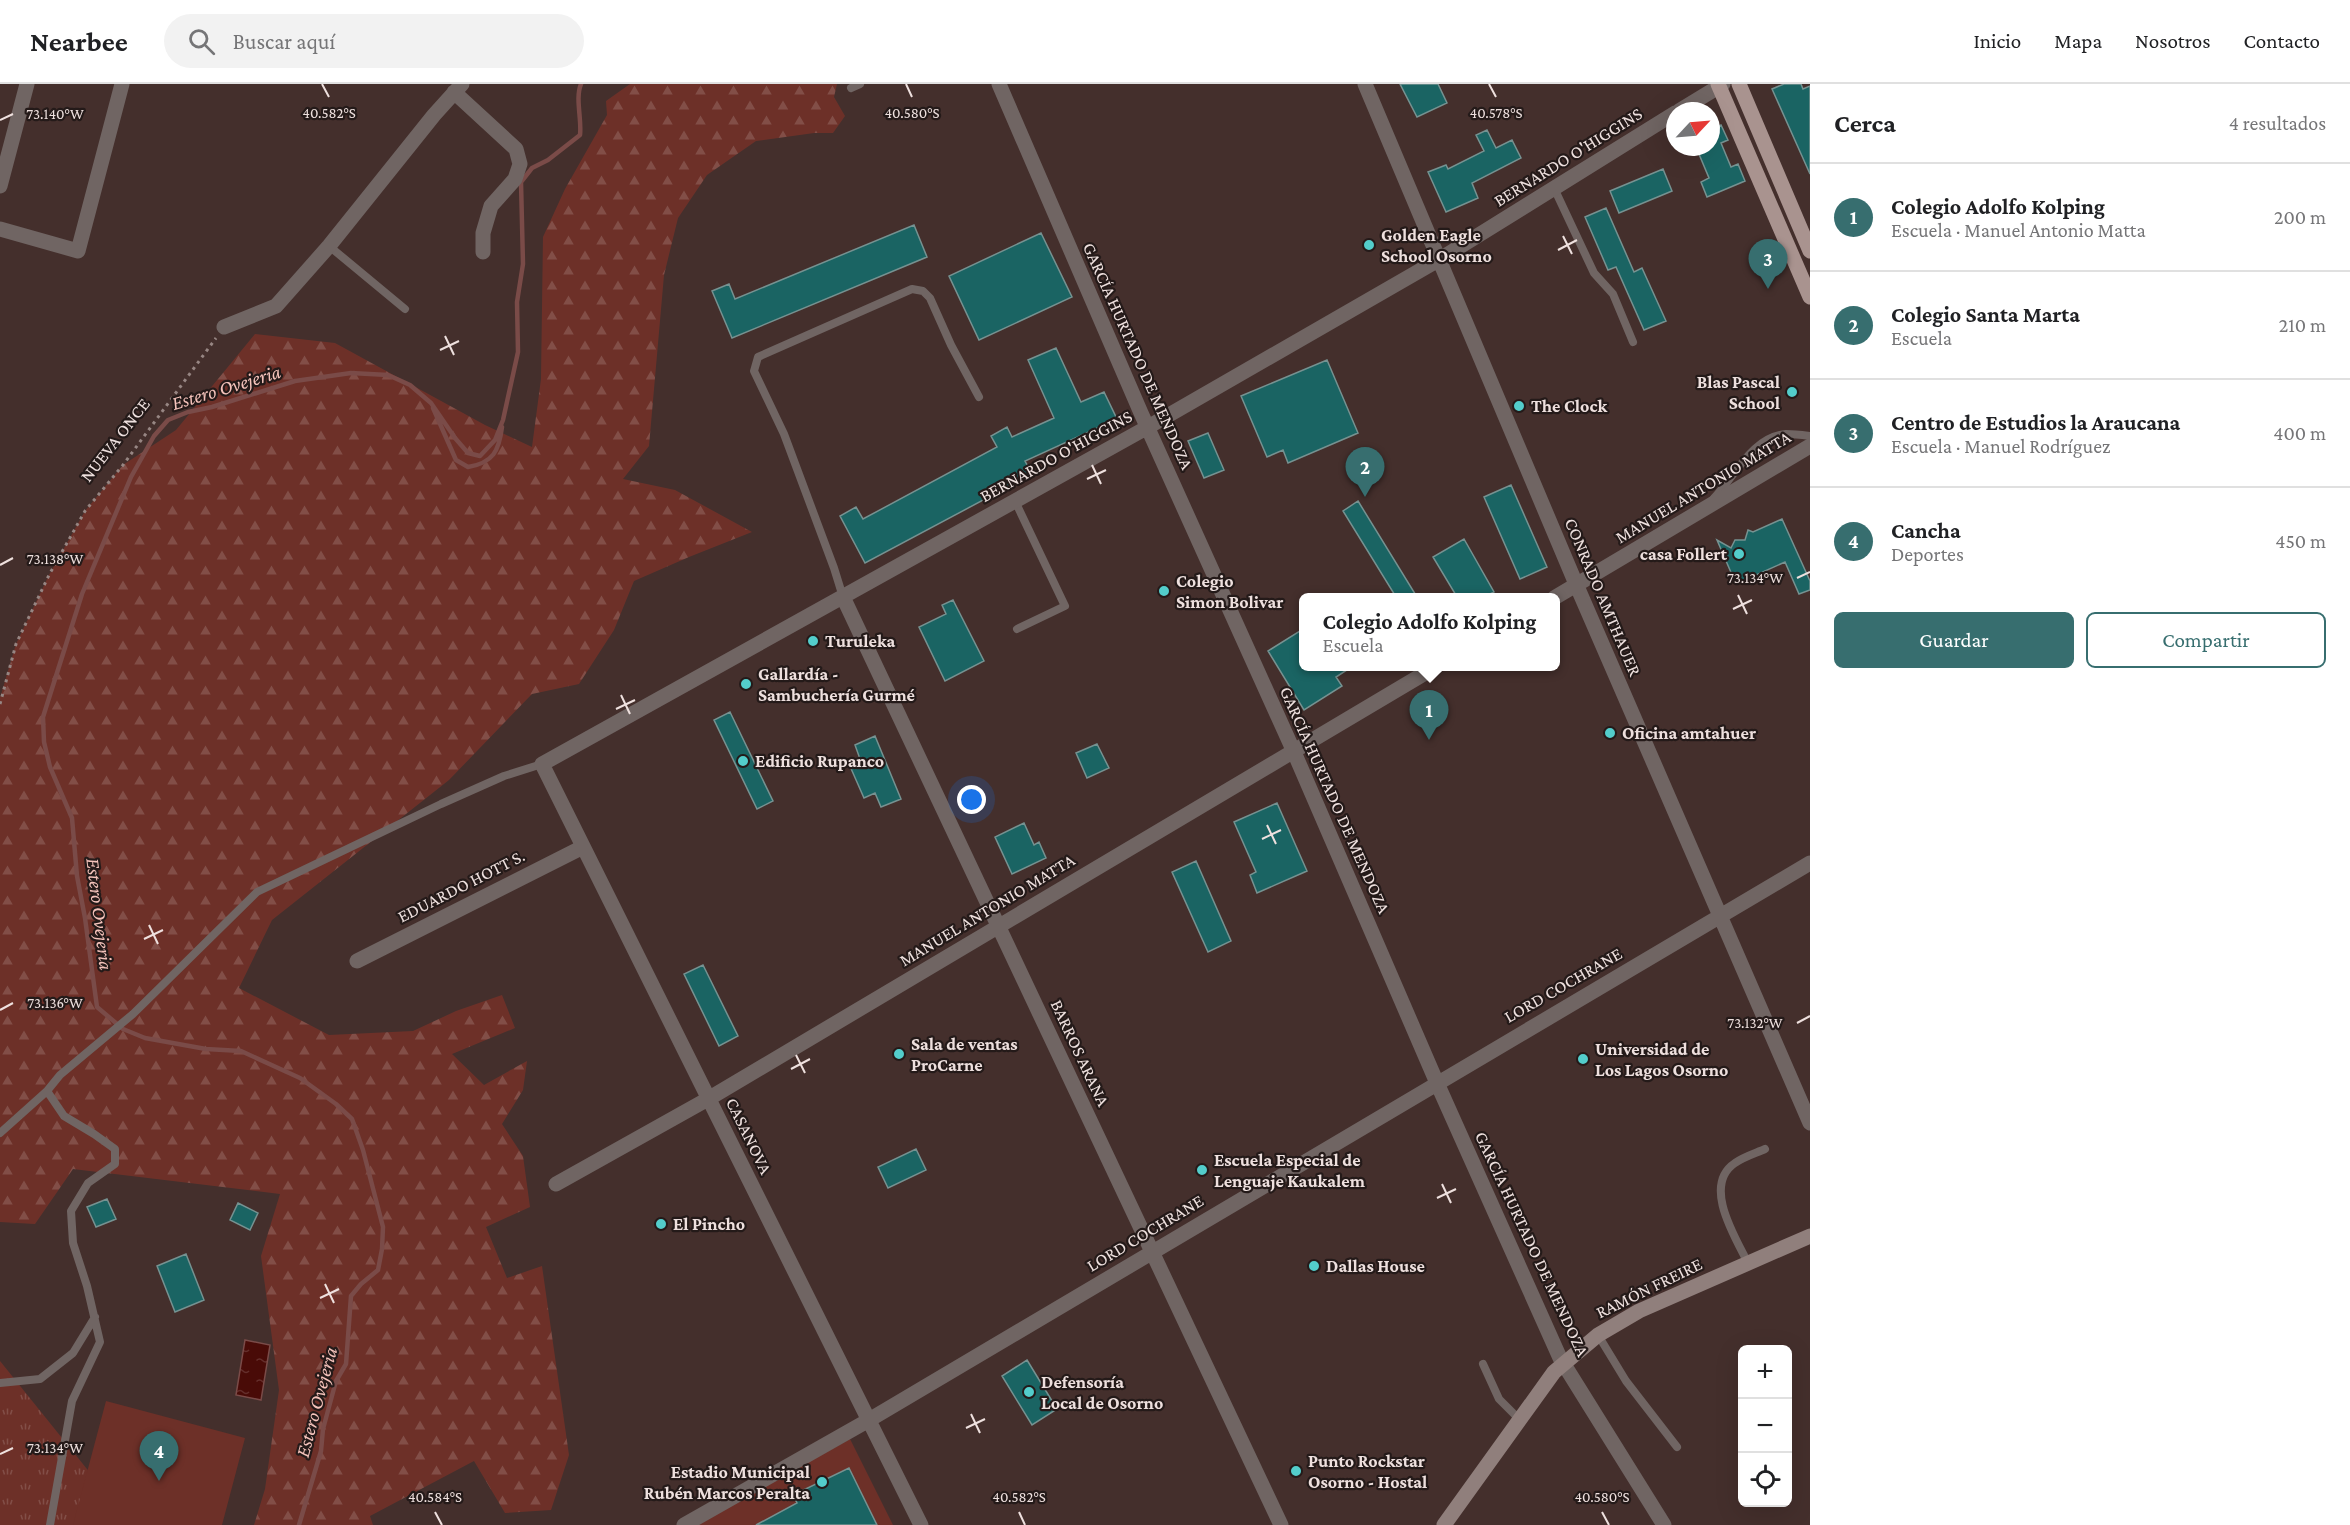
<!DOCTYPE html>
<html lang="es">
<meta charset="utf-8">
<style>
:root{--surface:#fff;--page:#f2f2f2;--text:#202124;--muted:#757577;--line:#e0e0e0;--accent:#376e6f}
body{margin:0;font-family:"Crimson Pro",serif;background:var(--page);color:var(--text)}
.controls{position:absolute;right:18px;bottom:18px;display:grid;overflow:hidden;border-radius:9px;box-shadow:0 6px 24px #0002}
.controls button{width:54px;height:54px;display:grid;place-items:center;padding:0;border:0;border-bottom:2px solid var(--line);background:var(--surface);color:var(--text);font:30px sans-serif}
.compass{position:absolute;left:1666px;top:18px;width:54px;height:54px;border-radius:50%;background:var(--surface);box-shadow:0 6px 24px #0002;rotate:64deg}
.you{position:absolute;left:972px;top:716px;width:21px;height:21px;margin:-15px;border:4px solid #fff;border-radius:50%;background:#1a73e8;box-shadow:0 0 0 9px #1a73e833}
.badge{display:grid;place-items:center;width:39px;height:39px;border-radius:50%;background:var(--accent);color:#fff;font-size:20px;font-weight:700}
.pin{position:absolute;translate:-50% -50px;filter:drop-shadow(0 2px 3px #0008)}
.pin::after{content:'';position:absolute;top:32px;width:21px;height:18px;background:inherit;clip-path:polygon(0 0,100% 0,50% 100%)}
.popup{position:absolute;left:1299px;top:509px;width:261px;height:78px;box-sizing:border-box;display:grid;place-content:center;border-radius:9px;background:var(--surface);filter:drop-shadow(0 2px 4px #0005);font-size:20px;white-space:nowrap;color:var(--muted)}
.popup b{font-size:22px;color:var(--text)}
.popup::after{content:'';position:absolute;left:50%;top:100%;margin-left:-12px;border:12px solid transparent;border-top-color:var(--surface)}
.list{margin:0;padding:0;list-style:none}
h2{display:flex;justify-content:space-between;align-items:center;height:78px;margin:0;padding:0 24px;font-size:26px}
h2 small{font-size:20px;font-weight:400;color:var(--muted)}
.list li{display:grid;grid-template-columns:39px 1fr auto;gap:18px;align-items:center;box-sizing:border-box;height:108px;padding:0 24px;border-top:2px solid var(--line)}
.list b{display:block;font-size:22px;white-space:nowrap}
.list p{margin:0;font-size:20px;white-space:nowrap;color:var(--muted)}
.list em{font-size:20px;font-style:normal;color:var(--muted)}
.actions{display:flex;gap:12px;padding:18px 24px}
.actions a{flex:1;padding:14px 0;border:2px solid var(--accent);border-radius:9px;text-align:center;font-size:21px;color:var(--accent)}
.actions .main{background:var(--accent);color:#fff}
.icon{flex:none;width:33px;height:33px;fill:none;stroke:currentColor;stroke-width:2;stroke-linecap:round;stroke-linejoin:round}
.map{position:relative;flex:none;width:1810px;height:1441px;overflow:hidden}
header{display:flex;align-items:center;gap:36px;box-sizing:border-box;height:84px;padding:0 30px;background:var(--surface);border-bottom:2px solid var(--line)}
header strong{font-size:28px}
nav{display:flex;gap:33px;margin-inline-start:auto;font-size:21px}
.search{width:420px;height:54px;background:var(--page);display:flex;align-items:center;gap:15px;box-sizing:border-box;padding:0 21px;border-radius:33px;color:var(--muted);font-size:22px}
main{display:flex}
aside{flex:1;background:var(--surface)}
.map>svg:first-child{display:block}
</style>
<header>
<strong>Nearbee</strong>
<div class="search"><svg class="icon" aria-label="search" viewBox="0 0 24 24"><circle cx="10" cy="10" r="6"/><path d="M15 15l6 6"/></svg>Buscar aquí</div>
<nav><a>Inicio</a><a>Mapa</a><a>Nosotros</a><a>Contacto</a></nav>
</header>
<main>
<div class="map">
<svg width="1810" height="1441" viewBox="0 0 1810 1441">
<defs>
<pattern id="grass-tufts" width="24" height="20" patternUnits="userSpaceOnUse" patternTransform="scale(1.5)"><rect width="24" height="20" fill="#6d3028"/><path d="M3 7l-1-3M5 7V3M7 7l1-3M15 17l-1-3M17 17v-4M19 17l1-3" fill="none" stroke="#824e47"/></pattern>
<pattern id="forest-firs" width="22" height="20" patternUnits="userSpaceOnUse" patternTransform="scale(1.5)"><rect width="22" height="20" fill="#6d3028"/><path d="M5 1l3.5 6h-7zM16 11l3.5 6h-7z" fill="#824e47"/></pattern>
<pattern id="water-ripples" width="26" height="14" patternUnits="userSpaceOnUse" patternTransform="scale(1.5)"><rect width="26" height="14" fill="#490b07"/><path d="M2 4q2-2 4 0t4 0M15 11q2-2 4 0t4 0" fill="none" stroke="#642e2b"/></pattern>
</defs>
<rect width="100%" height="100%" fill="#442f2c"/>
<path fill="url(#grass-tufts)" d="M 0,1277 L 132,1441 L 0,1441 Z"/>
<path fill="url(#forest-firs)" d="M 630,0 L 837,0 L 834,13 L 845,32 L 833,49 L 814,49 L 756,57 L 707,91 L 678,134 L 664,191 L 649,362 L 623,395 L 675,406 L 752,448 L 689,473 L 634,497 L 614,546 L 579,600 L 532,610 L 449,696 L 272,836 L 239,904 L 329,951 L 413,947 L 456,927 L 502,911 L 515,944 L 452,970 L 484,1001 L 527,977 L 523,1006 L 502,1040 L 523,1072 L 530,1123 L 486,1143 L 507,1194 L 542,1182 L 569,1371 L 551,1426 L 505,1429 L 474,1377 L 370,1432 L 373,1441 L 254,1441 L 265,1405 L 279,1306 L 261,1172 L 280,1110 L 73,1085 L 35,1140 L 0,1138 L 0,614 L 16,560 L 49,491 L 85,427 L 123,381 L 176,346 L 255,250 L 335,259 L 485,341 L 532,363 L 541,295 L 543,153 L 565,105 L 607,31 L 606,17 Z"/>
<path fill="#6d3028" d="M 106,1317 L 245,1354 L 222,1441 L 73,1441 Z
M 850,1355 L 893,1441 L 695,1441 Z"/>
<path fill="url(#water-ripples)" stroke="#7a4b48" stroke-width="1.5" d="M 245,1256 L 270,1261 L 261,1316 L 236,1311 Z"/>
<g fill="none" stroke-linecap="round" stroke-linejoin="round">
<path stroke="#7a4b48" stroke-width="4.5" d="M 433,324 L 456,376 L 468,383 C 493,379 499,367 502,343
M 299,1441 L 321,1367 L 323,1345 L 336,1297 L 346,1280 L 351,1212 L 361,1200 L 378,1186 L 382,1165 L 383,1143 L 363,1066 L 352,1035 L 336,1020 L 300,994 L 241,967 L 206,965 L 145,954 L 123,945 L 97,923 L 85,834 L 77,792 L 72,734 L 50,683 L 44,658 L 43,633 L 82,510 L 131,393 L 154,352 L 168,336 L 188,328 L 212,323 L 295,297 L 351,289 L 388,291 L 410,301 L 431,319 L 455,354 L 468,369 L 480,372 L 495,356 L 503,336 L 518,268 L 517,218 L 523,180 L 521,98 L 532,84 L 548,76 L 580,51 C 582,36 575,14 581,0"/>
</g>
<path fill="#1a6463" stroke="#769291" stroke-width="1.5" d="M 1400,0 L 1438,0 L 1447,19 L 1417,33 Z
M 1784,0 L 1801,0 L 1803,5 L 1810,2 L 1810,90 L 1772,5 Z
M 1711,36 L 1714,44 L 1721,41 L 1728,56 L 1721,59 L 1731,83 L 1738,80 L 1745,97 L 1707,113 L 1701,98 L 1709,94 L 1696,63 L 1711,63 Z
M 1487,46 L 1496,64 L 1512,56 L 1521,74 L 1472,99 L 1478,114 L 1446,128 L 1428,88 L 1446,81 L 1448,85 L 1484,67 L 1476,51 Z
M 1663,85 L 1672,107 L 1619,129 L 1610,107 Z
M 1606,124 L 1634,188 L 1642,184 L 1666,237 L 1644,246 L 1616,183 L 1608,186 L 1585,133 Z
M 914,141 L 927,173 L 732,254 L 712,207 L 729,200 L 735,215 Z
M 1041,149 L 1072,213 L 979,256 L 949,192 Z
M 1056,264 L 1081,318 L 1104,308 L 1117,335 L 1025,377 L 1032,390 L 865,479 L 840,432 L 856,423 L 863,435 L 997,363 L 991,352 L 1007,343 L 1012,353 L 1054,334 L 1028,276 Z
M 1327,276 L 1358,349 L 1288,379 L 1283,366 L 1267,373 L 1241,312 Z
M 1208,349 L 1224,386 L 1204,394 L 1188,357 Z
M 1511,401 L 1547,483 L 1520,495 L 1484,413 Z
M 1358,417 L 1417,513 L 1396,513 L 1343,427 Z
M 1782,435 L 1810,497 L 1810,506 L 1799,510 L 1785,478 L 1736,500 L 1717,456 L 1731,464 L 1735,456 L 1745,456 L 1748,446 L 1753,448 Z
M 1464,455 L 1494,508 L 1484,513 L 1457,513 L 1433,473 Z
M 953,516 L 984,577 L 945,597 L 919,543 L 946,530 L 942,521 Z
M 1303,545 L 1303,582 L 1353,582 L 1336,593 L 1342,602 L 1304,626 L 1268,567 Z
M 730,628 L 773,717 L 757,725 L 714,636 Z
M 875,652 L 901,715 L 881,723 L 875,709 L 864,714 L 849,680 L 860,675 L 855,661 Z
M 1097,660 L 1109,684 L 1087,694 L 1076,669 Z
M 1277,719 L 1307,787 L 1257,809 L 1250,791 L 1256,788 L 1234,738 Z
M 1024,739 L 1034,761 L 1039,758 L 1046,774 L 1012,790 L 995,753 Z
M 1196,777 L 1231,857 L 1208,868 L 1172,788 Z
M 703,881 L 738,952 L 719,962 L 684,890 Z
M 916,1065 L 926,1086 L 888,1104 L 878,1083 Z
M 107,1115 L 116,1135 L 96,1143 L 87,1123 Z
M 238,1119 L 258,1129 L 250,1146 L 230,1136 Z
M 186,1170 L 204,1216 L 175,1228 L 157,1182 Z
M 1027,1276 L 1057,1325 L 1032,1341 L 1002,1292 Z
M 849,1384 L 877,1441 L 756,1441 L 797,1419 L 793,1411 Z"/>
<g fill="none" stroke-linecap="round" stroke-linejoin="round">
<path stroke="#978683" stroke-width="3" stroke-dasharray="3 4.5" stroke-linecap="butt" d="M 0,620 L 16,560 L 49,491 L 85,427 L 123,381 L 216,254"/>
<path stroke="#706563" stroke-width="8" d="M 851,4 L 860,0
M 1554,104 L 1594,189 L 1613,210 L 1633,258
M 329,162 L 405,225
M 1714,414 C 1735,392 1752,353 1786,350 C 1794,350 1802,351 1810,352
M 1015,417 L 1065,522 L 1017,545
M 843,513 L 834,484 L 784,350 L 754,287 L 758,273 L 912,205 L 923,207 L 930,214 L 951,261 L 979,313
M 47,1007 L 64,1032 L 94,1050 L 115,1065 L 115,1080 L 88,1099 L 71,1127 L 73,1159 L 87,1202 L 100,1258 L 72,1317 L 50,1441
M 0,1049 L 47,1007 L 60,991 L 133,930 L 257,808 L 441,720 L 504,692 L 542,680
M 1748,1179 C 1735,1153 1702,1101 1735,1079 C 1743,1073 1756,1069 1765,1065
M 1598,1251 L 1626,1297 L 1677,1363
M 1483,1280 L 1499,1315 L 1520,1336
M 0,1299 L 40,1295 L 73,1269 L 95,1233"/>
<path stroke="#706563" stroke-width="15" d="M 999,0 L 1141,329 L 1294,668 L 1437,999 L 1560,1274 L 1664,1441
M 1365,0 L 1576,500 L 1810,1039
M 454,8 L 516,65 L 520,80 L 515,95 L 491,122 L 483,149 L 483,168
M 1679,27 L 1723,0
M 0,102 L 27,0
M 0,145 L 78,167 L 122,0
M 224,243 L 276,222 L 329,162 L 434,31 L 462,0
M 843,513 L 1281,1441
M 1554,514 L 1810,362
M 357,877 L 583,763
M 556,1100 L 708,1015 L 1437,582
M 684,1441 L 869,1336 L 1810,779
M 921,1441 L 542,680 L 1148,343 L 1440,175 L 1675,29"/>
<path stroke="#907f7c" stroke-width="15" d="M 1444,1441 L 1554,1288 L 1598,1251 L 1639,1227 L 1810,1152"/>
<path stroke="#a9938f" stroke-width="15" d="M 1718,0 L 1810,213
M 1739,0 L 1810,167"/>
</g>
<path fill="none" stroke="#eee0de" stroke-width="2" d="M 322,0 L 329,13M 906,0 L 912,13M 1489,0 L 1496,13M 0,36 L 13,30M 1563,152 L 1572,170M 1558,166 L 1577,156M 445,252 L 454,271M 440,266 L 459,257M 1092,381 L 1101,400M 1087,395 L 1106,386M 0,481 L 13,474M 1797,494 L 1810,488M 1738,511 L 1747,530M 1733,525 L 1752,516M 621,611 L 630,630M 616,625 L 635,616M 1267,741 L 1276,760M 1262,755 L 1281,746M 149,841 L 158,860M 144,855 L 163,846M 0,926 L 13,919M 1797,939 L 1810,932M 796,971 L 805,989M 791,985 L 810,975M 1442,1100 L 1451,1119M 1437,1114 L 1456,1105M 325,1200 L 334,1219M 320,1214 L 339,1205M 971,1330 L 980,1349M 966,1344 L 985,1335M 0,1370 L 13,1364M 435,1428 L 442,1441M 1019,1428 L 1025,1441M 1602,1428 L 1609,1441"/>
<g fill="#53cdcb" stroke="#241a19" stroke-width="2">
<circle cx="1369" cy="161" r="6"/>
<circle cx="1792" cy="308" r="6"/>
<circle cx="1519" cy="322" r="6"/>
<circle cx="1739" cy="470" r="6"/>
<circle cx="1164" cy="507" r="6"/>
<circle cx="813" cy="557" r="6"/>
<circle cx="746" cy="600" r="6"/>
<circle cx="1610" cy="649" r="6"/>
<circle cx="743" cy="677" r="6"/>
<circle cx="899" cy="970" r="6"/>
<circle cx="1583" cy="975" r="6"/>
<circle cx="1202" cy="1086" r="6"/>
<circle cx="661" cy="1140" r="6"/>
<circle cx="1314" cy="1182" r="6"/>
<circle cx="1029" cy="1308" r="6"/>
<circle cx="1296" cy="1387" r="6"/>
<circle cx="822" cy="1398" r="6"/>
</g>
<g text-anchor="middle" stroke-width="4.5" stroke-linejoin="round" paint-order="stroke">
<g font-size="18" fill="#eee0de" stroke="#241a19">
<text transform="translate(1568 73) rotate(-32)" y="6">BERNARDO O'HIGGINS</text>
<text transform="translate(1138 272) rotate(66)" y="6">GARCÍA HURTADO DE MENDOZA</text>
<text transform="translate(115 356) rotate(-52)" y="6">NUEVA ONCE</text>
<text transform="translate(1056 372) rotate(-29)" y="6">BERNARDO O'HIGGINS</text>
<text transform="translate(1703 403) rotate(-31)" y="6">MANUEL ANTONIO MATTA</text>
<text transform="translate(1603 513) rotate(67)" y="6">CONRADO AMTHAUER</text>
<text transform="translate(1335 716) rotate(66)" y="6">GARCÍA HURTADO DE MENDOZA</text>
<text transform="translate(461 802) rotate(-27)" y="6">EDUARDO HOTT S.</text>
<text transform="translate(987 826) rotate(-31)" y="6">MANUEL ANTONIO MATTA</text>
<text transform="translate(1563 901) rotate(-30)" y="6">LORD COCHRANE</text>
<text transform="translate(1080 969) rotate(65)" y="6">BARROS ARANA</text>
<text transform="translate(749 1052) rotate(64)" y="6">CASANOVA</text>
<text transform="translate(1145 1149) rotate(-31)" y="6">LORD COCHRANE</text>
<text transform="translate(1532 1160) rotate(65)" y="6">GARCÍA HURTADO DE MENDOZA</text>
<text transform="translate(1649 1204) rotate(-26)" y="6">RAMÓN FREIRE</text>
</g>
<g font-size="18" font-weight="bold" fill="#eee0de" stroke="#241a19" text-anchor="start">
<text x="1381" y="157">Golden Eagle<tspan x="1381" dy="21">School Osorno</tspan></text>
<text x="1780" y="304" text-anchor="end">Blas Pascal<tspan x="1780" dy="21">School</tspan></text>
<text x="1531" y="328">The Clock</text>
<text x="1727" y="476" text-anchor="end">casa Follert</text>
<text x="1176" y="503">Colegio<tspan x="1176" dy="21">Simon Bolivar</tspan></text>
<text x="825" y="563">Turuleka</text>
<text x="758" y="596">Gallardía -<tspan x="758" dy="21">Sambuchería Gurmé</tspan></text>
<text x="1622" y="655">Oficina amtahuer</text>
<text x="755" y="683">Edificio Rupanco</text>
<text x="911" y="966">Sala de ventas<tspan x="911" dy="21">ProCarne</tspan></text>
<text x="1595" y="971">Universidad de<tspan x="1595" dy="21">Los Lagos Osorno</tspan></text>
<text x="1214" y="1082">Escuela Especial de<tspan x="1214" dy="21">Lenguaje Kaukalem</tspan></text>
<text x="673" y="1146">El Pincho</text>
<text x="1326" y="1188">Dallas House</text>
<text x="1041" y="1304">Defensoría<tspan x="1041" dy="21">Local de Osorno</tspan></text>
<text x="1308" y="1383">Punto Rockstar<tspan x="1308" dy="21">Osorno - Hostal</tspan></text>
<text x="810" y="1394" text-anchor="end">Estadio Municipal<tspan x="810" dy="21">Rubén Marcos Peralta</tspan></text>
</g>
<g font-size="20" font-style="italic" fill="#f5c3bb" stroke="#241a19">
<text transform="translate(226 303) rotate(-17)" y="7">Estero Ovejeria</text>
<text transform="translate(100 830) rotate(83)" y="7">Estero Ovejeria</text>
<text transform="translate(316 1318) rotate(-75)" y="7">Estero Ovejeria</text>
</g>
</g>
<g font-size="15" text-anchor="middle" fill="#eee0de" stroke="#241a19" stroke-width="4.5" stroke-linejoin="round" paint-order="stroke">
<text x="329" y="34">40.582°S</text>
<text x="912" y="34">40.580°S</text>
<text x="1496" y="34">40.578°S</text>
<text x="55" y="35">73.140°W</text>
<text x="55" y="480">73.138°W</text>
<text x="1755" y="499">73.134°W</text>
<text x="55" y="924">73.136°W</text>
<text x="1755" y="944">73.132°W</text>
<text x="55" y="1369">73.134°W</text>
<text x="435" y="1418">40.584°S</text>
<text x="1019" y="1418">40.582°S</text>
<text x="1602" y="1418">40.580°S</text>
</g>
</svg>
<div class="controls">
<button>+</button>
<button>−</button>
<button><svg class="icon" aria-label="locate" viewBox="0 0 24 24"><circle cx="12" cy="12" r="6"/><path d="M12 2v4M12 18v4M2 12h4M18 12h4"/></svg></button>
</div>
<svg class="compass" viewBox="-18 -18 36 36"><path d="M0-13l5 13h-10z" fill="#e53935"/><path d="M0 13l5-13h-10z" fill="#757577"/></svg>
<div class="you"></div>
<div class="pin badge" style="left:1429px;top:656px">1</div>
<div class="popup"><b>Colegio Adolfo Kolping</b>Escuela</div>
<div class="pin badge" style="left:1365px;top:413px">2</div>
<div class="pin badge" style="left:1768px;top:205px">3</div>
<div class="pin badge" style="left:159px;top:1397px">4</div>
</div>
<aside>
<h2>Cerca<small>4 resultados</small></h2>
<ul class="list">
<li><span class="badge">1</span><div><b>Colegio Adolfo Kolping</b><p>Escuela · Manuel Antonio Matta</p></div><em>200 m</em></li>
<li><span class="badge">2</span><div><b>Colegio Santa Marta</b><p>Escuela</p></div><em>210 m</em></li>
<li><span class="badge">3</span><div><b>Centro de Estudios la Araucana</b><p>Escuela · Manuel Rodríguez</p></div><em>400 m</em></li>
<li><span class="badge">4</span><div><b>Cancha</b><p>Deportes</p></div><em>450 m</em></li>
</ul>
<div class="actions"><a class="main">Guardar</a><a>Compartir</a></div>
</aside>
</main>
